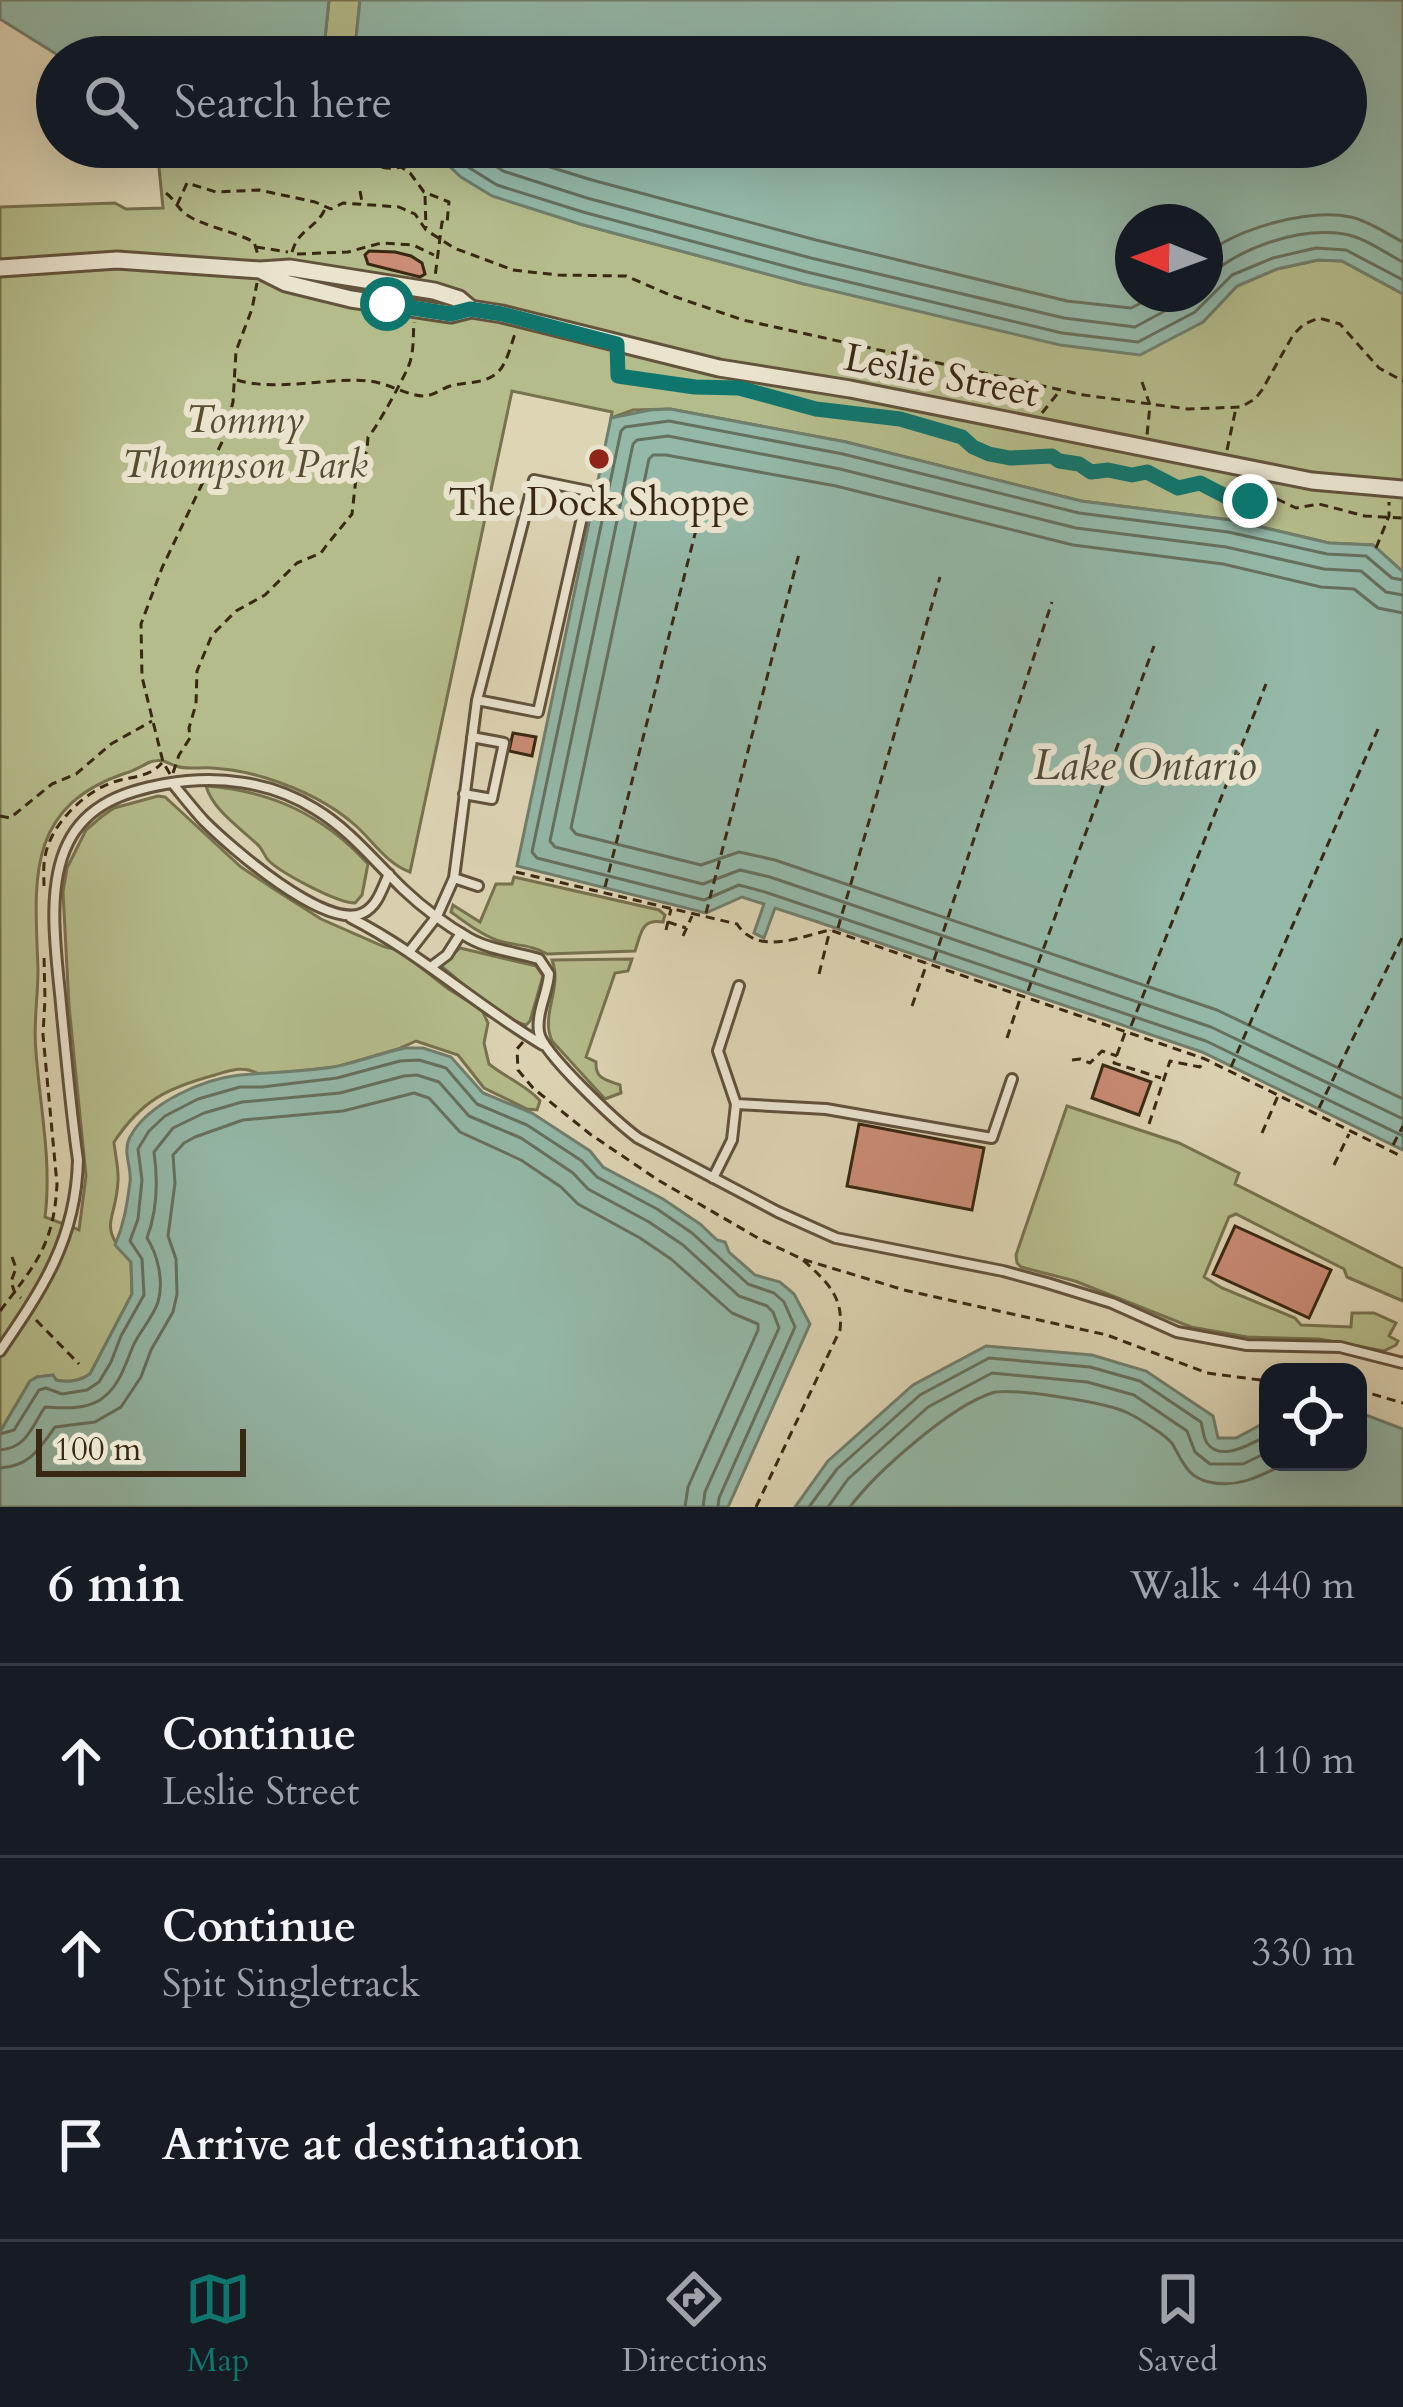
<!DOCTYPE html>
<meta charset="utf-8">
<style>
:root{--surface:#171b24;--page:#242831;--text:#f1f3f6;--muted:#9ea1a6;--line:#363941;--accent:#0f766e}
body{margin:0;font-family:Cardo,serif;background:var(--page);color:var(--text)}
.controls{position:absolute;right:36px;bottom:36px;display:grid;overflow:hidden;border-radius:24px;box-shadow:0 12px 48px #0002}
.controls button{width:108px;height:108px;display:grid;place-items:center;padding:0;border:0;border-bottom:3px solid var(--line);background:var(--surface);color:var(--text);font:60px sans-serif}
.compass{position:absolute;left:1115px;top:204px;width:108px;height:108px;border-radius:50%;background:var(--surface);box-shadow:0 12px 48px #0002;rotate:271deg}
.scale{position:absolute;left:36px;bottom:30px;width:210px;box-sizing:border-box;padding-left:12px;border:6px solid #392813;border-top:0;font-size:33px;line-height:42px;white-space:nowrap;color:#392813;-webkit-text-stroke:9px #eae4cf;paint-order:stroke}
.stop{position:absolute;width:36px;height:36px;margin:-27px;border:9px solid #0f766e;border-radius:50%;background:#fff}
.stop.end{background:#0f766e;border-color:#fff;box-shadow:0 3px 12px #0008}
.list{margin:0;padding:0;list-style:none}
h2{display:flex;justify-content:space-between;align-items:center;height:156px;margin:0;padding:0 48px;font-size:51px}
h2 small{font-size:39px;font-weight:400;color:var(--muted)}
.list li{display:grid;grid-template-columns:78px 1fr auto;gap:36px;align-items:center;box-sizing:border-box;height:192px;padding:0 48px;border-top:3px solid var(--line)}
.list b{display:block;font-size:45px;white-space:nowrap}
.list p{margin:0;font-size:39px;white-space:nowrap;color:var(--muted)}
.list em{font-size:39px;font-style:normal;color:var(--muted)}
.icon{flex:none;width:66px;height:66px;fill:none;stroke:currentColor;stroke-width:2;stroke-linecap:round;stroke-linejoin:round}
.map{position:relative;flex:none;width:1403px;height:1507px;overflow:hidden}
.search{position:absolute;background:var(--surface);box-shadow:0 12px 48px #0002;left:36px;right:36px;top:36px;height:132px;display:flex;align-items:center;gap:30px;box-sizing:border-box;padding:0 42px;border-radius:66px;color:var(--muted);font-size:45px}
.sheet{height:732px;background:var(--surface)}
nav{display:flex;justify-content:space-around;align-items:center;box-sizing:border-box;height:168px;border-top:3px solid var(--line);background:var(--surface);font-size:33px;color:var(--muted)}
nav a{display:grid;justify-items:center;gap:6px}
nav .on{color:var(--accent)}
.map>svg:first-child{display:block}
</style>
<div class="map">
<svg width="1403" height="1507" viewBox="0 0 1403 1507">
<rect width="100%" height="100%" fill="#ded5b5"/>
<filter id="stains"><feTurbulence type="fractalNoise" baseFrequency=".00167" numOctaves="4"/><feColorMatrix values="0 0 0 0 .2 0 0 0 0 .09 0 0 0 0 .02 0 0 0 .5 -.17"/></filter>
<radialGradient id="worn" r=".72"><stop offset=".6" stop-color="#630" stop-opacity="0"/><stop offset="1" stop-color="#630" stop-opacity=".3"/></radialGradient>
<path fill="#b5bc8b" stroke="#77724f" stroke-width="3" d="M 329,0 L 360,0 L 354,57 L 323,57 Z
M 174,147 L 429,147 L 461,177 L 580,224 L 804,284 L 1203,322 L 1237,286 L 1277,269 L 1318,260 L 1342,261 L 1403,294 L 1403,572 L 1373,545 L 1329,543 L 1231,520 L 1081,501 L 846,442 L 670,409 L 633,410 L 611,418 L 612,412 L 512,391 L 410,872 C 387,864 373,841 355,825 C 330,803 298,788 266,778 C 250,773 230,769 212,768 C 201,767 186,770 176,766 C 167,763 163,758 150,762 C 143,765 134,771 126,773 C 24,807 35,882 38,970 C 38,997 33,1025 36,1052 C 40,1107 52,1162 45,1217 L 79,1230 L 86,1176 L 69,1006 L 63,892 L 67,868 L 86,830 L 101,817 L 114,808 L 158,796 L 165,797 L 176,807 L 241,867 L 277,891 L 321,919 L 385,947 L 399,950 L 447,988 L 482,1010 L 488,1023 L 484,1043 L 489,1064 C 505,1077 529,1087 540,1101 L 537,1110 L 527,1109 L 484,1088 L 458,1055 L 416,1041 L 398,1049 L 336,1067 L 260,1075 C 245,1065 231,1070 215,1075 C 167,1088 142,1100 114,1142 C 115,1154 119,1169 118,1181 C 116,1223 96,1224 131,1262 L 132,1294 L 90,1374 C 80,1381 67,1383 56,1380 L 53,1375 L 37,1377 L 30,1381 L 0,1432 L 0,207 L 115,203 L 126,209 L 163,208 L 158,157 Z
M 206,786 C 272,791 323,815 368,864 L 362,895 L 355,903 C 337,903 281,873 268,860 C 264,855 262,848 257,844 C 239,827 213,810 206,786 Z
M 514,877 L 659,910 L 665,915 L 663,922 C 641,918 641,934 635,951 L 547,954 C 531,944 513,946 496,940 C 479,933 466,923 451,912 L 453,905 L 480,922 L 496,884 L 512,884 Z
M 460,948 L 536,966 L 543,976 L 530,1021 L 526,1025 C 498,1018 464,984 441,966 Z
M 632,959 L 628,971 L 615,973 L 586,1057 L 596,1062 C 595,1079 606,1080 620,1085 L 621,1093 L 605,1099 L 552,1041 C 540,1014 563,988 552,960 Z
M 1067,1106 L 1179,1143 L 1239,1173 L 1235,1184 L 1403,1269 L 1403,1301 L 1347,1277 L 1344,1269 L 1236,1214 L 1229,1217 L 1204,1277 L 1222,1288 L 1295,1318 L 1301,1325 L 1351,1327 L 1352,1313 L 1374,1313 L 1396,1323 L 1389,1336 L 1398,1341 L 1396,1345 L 1384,1351 L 1319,1339 L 1247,1337 L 1191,1327 L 1075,1281 L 1021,1267 L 1017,1263 L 1016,1255 Z"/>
<path fill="#94b9a9" stroke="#707f6d" stroke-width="3" fill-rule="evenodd" d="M 0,0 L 329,0 L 323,57 L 61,57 L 0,19 Z
M 360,0 L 1403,0 L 1403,294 L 1342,261 L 1318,260 L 1277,269 L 1237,286 L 1203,322 L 1140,355 L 1060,345 L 804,284 L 580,224 L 492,196 L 461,177 L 429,147 L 1346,147 L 1346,57 L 354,57 ZM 1205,222 L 1205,294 L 1133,294 L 1133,222 Z
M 670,409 L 846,442 L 1081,501 L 1231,520 L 1329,543 L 1373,545 L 1403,572 L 1403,1150 L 1202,1052 L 812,920 L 775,908 L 764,938 L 754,933 L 764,904 L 742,897 L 706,913 L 517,866 L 611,418 L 650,410 Z
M 405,1048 L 423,1048 L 451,1057 L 483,1093 L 532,1113 L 590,1151 L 603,1167 L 663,1199 L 700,1224 L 717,1240 L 725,1242 L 729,1252 L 755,1275 L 780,1282 L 794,1294 L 810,1324 L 728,1507 L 0,1507 L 0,1432 L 30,1381 L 37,1377 L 53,1375 L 56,1380 C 67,1383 80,1381 90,1374 L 132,1294 L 131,1262 L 115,1245 C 124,1224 127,1205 130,1182 C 132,1167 122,1152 130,1137 C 148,1103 203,1079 240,1075 C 271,1072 302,1072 333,1067 C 357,1063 381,1053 405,1048 Z
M 986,1346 L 1092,1355 L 1146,1371 L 1213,1416 L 1218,1438 L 1236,1438 L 1268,1421 L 1268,1462 L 1358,1462 L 1358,1412 L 1403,1429 L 1403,1507 L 795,1507 L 828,1461 L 913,1385 Z"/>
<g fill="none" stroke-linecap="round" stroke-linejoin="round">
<path stroke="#66705e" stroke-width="3" d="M 444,147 L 468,167 L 497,185 L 583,212 L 807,272 L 1062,333 L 1138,342 L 1195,312 L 1232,275 L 1273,258 L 1316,248 L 1346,250 L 1403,280
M 467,147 L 503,171 L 587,198 L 811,258 L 1064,318 L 1135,327 L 1185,300 L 1192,294
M 498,147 L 511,155 L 592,180 L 816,240 L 1067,301 L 1131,308 L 1159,294
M 1205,255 C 1238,228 1309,208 1351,217 C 1369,221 1387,234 1403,242
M 1205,280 C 1237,248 1298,227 1344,234 C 1364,237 1385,253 1403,262
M 1403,580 L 1392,578 L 1366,556 L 1327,554 L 1228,532 L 1079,513 L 843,454 L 669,421 L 625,427 L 621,431 L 532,852 L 537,858 L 704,900 L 739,885 L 765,892 L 1206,1041 L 1403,1136
M 1403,595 L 1386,592 L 1361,571 L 1324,569 L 1226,547 L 1076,528 L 840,469 L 668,436 L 637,440 L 633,444 L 550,841 L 555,847 L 703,884 L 740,870 L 770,877 L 1211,1027 L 1403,1119
M 1403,613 L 1378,608 L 1354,589 L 1321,587 L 1223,564 L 1073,545 L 836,486 L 666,455 L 653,455 L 649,459 L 571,828 L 576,834 L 701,865 L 739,852 L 775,860 L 1217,1010 L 1403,1099
M 0,1434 L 14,1430 L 39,1390 L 46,1388 L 62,1394 L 87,1390 L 99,1382 L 111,1362 L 121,1336 L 144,1295 L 142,1259 L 130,1241 L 138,1219 L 142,1180 L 138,1149 L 149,1131 L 165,1116 L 198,1099 L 240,1087 L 262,1087 L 337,1078 L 400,1061 L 419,1060 L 446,1068 L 477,1104 L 527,1125 L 582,1161 L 597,1177 L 657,1209 L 692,1233 L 748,1284 L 774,1293 L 784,1302 L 795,1327 L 719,1498 L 718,1507
M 0,1450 C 27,1448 32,1426 45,1407 C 63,1408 84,1410 100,1400 C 120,1387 125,1364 134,1344 C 141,1330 153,1317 158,1302 C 164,1282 158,1255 147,1238 C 157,1211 158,1180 154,1152 L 173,1128 L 204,1113 L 242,1102 L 340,1093 L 404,1076 L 417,1075 L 439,1082 L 469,1116 L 521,1138 L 573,1173 L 588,1189 L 649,1222 L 683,1245 L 739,1296 L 767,1306 L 773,1312 L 779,1328 L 705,1492 L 703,1507
M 0,1468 C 30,1466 39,1449 55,1427 L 95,1422 L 121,1407 L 141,1377 L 151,1350 L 173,1312 L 177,1294 L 176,1259 L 168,1236 L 175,1183 L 173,1155 L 184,1143 L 195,1137 L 243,1120 L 343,1111 L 414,1093 L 429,1098 L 460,1132 L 521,1160 L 561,1187 L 578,1204 L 640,1238 L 671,1259 L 732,1313 L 758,1324 L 758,1330 L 688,1487 L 685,1507
M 809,1507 L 837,1469 L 920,1395 L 989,1358 L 1090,1367 L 1140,1381 L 1201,1422 C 1203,1429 1203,1437 1207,1443 C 1221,1463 1253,1443 1268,1435
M 828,1507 L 848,1479 L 928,1407 L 992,1373 L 1087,1382 L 1134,1395 L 1187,1431 L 1195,1452 L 1210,1464 L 1243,1464 L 1268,1452
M 850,1507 C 876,1472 951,1406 992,1393 C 1011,1387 1109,1403 1128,1413 C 1138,1418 1168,1436 1173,1445 C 1183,1462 1187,1477 1209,1482 C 1239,1489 1262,1475 1288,1462"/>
</g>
<path fill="#ca8c75" stroke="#392813" stroke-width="3" d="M 369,251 L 395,252 L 411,256 L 422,263 L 425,274 L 420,277 L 368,264 L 365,255 Z
M 513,733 L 536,737 L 532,756 L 509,751 Z
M 1103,1065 L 1151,1082 L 1139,1115 L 1092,1098 Z
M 859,1124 L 984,1148 L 972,1210 L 847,1186 Z
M 1235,1226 L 1331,1270 L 1309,1318 L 1213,1274 Z"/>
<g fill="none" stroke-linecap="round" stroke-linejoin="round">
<defs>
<path id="lane" d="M 173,784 C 183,796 193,809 204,821 C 230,847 326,931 363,913 C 378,906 382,888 389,874
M 464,794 L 492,799 L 504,743 L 472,737
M 454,878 L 478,886
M 351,918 C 420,953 477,1006 543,1045
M 409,952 L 437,916 L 454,878 L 477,700 L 534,480 L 588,491 L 538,712 L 477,700
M 431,967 L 447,955 L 461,933
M 736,1104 L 826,1109 L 992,1138 L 1012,1079
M 713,1178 L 732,1140 L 736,1104 L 718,1051 L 739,986
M 0,1351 C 43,1288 76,1239 78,1160 C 71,1112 67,1063 62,1015 C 58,963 44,891 68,843 C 87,804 126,791 165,784 C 217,775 270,781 315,809 C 350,830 374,861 403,889 C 422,907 446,925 469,938 C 490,950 516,952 539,959 L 549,974 C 548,992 536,1013 539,1032 C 541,1052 619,1124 638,1138 L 778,1212 L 836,1238 L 1003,1271 L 1047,1283 L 1112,1303 L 1177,1332 L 1247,1345 L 1340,1347 L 1403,1363"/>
<path id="street" d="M 0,268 L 117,260 L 260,270 L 290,268 L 434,291 L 459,299 L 471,309
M 260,270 L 286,283 L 351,299 L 451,314 L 471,309 L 502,314 L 719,368 L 850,389 L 1312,481 L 1403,489"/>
</defs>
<use href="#lane" stroke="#62533c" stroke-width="14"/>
<use href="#street" stroke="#62533c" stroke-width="21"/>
<path stroke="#392813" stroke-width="3" stroke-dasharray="9 6" stroke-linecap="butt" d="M 310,150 C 320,150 332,148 341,152 C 360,160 381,172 401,167 L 410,173 L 424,192 L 449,202 L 447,223 L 442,222 L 435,277
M 360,191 L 362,202
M 166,193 C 175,200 178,209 187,215 C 203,226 233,231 254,242 L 258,255
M 425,196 L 426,228
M 177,205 L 187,183 L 216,192 L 259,190 L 315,202 L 331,209 L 343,203 L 399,207 L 415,214 L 426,230 L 454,248 L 513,270 L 558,275 L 626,276 L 670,295 L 743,320 L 1084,395 L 1188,409 L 1241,407 L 1255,399 L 1262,390 L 1293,335 L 1304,324 L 1319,318 L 1340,324 L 1379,368 L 1403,381
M 256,247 L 288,252
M 292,252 C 299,228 316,229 325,209
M 297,254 L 348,252 L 381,243 L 413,245 L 434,255
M 617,356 L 618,376 L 695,387 L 739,388 L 747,392 L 816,409 L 900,419 L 962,437 L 973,447 L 989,454 L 1011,458 L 1051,456 L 1059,461 L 1079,464 L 1091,472 L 1108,470 L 1132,475 L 1147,472 L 1178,488 L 1200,483 C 1226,493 1248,510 1277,499 L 1296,508 L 1319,504 L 1365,516 L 1403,518
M 237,380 C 277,392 326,377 369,381 C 388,383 408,396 424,396 C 433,396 441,389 450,386 C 465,382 483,384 496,374 C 507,365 511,344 516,331
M 1142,382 L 1150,405 L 1147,435
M 1042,413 L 1058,393
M 1227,450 L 1236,408
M 1376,548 L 1389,516 L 1389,502
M 173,773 L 179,755 L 190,738 L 189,728 L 196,704 L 197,671 L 212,635 L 236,611 L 265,595 L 297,563 L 321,553 L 326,546 L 352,514 L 356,478 L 367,450 L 368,437 C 375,431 407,373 410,362 C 414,349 413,335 414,322
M 170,774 L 163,762 L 142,677 L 141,624 L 162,568 L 223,440 L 233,402 L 236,351 L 252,309 L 257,283
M 0,816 L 10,818 L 52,784 L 76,774 L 111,744 L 152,721
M 516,872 L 737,924 C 758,956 799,937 830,930 L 1205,1059 L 1403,1157
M 44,886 C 44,877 43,866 45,857 C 50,824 87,789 117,781 C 135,776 149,777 162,763
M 605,887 L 696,530
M 706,913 L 800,550
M 668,922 L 686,928
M 838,928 L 940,577
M 666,930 L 671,909
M 683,936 L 692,916
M 934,960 L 1052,602
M 819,974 L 830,930
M 1028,991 L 1154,646
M 912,1006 L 927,963
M 1131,1026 L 1266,684
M 1125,1033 L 1114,1063 L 1161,1078
M 1007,1038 L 1021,996
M 523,1042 L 517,1049 L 518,1070 L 533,1088 L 590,1134 L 658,1180 L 758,1238 L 802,1259 L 904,1290 L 1107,1335 L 1207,1373 L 1268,1381
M 1072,1060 L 1080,1059 L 1090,1063 L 1102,1051 L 1117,1056
M 1231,1067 L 1378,729
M 1319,1108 L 1403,936
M 1149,1124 L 1170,1061 L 1200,1067 L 1205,1059
M 1262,1133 L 1278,1096
M 1393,1145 L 1403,1126
M 1334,1165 L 1349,1134
M 12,1257 L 16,1268 L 11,1282 L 15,1293 L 21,1298
M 0,1311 C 35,1265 54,1245 57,1184 L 43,1035 L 45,999 L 44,956
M 36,1320 L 79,1364
M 1358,1390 L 1403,1403
M 756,1507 L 840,1330 C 844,1296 826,1281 803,1260"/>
<use href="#lane" stroke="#eae4cf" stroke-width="8"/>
<use href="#street" stroke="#eae4cf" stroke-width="15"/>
</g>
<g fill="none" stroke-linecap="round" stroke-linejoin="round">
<path stroke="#0f766e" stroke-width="15" d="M 387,304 L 451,314 L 470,309 L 502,314 L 617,344 L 618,376 L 695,387 L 739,388 L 816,409 L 900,419 L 962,437 L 973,447 L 989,454 L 1010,458 L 1052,456 L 1059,461 L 1079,464 L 1091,472 L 1108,470 L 1132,475 L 1147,472 L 1178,488 L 1200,483 L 1229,498 L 1250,501"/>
</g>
<circle fill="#8f2418" stroke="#eae4cf" stroke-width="4.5" cx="599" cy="459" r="12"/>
<g text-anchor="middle" stroke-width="12" stroke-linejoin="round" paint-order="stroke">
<g font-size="39" fill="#392813" stroke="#eae4cf">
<text transform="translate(942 374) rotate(11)" y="14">Leslie Street</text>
</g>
<g font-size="39" font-style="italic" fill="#584d31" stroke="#eae4cf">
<text x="245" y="432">Tommy<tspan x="245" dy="45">Thompson Park</tspan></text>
</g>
<g font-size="39" fill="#392813" stroke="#eae4cf">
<text x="599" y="515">The Dock Shoppe</text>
</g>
<g font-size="42" font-style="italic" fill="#504c38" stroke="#eae4cf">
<text x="1145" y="779">Lake Ontario</text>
</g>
</g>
<rect width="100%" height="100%" filter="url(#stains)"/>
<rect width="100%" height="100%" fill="url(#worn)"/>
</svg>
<div class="controls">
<button><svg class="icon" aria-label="locate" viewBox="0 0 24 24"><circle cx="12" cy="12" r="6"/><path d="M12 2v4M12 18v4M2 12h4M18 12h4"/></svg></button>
</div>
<svg class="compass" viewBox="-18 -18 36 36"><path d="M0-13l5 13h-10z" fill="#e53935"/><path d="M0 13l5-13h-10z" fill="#9ea1a6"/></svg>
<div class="scale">100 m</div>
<div class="stop" style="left:387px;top:304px"></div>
<div class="stop end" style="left:1250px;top:501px"></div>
<div class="search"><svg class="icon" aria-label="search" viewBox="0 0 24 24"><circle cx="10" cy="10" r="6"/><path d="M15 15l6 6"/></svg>Search here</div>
</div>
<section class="sheet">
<h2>6 min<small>Walk · 440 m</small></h2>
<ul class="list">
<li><svg class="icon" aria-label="ahead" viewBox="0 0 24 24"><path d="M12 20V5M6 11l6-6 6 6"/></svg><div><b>Continue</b><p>Leslie Street</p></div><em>110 m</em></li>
<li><svg class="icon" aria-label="ahead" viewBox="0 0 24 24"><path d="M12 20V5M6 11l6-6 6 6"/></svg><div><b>Continue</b><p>Spit Singletrack</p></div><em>330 m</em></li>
<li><svg class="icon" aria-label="arrive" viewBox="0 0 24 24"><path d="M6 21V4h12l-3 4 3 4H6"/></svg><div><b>Arrive at destination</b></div></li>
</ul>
</section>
<nav>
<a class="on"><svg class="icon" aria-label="map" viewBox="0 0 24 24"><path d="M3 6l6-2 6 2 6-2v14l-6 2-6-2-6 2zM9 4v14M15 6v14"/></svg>Map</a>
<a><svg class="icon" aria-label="directions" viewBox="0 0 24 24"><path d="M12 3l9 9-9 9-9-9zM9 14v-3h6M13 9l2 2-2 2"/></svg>Directions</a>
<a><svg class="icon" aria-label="saved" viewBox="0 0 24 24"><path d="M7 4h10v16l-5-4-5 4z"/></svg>Saved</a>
</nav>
